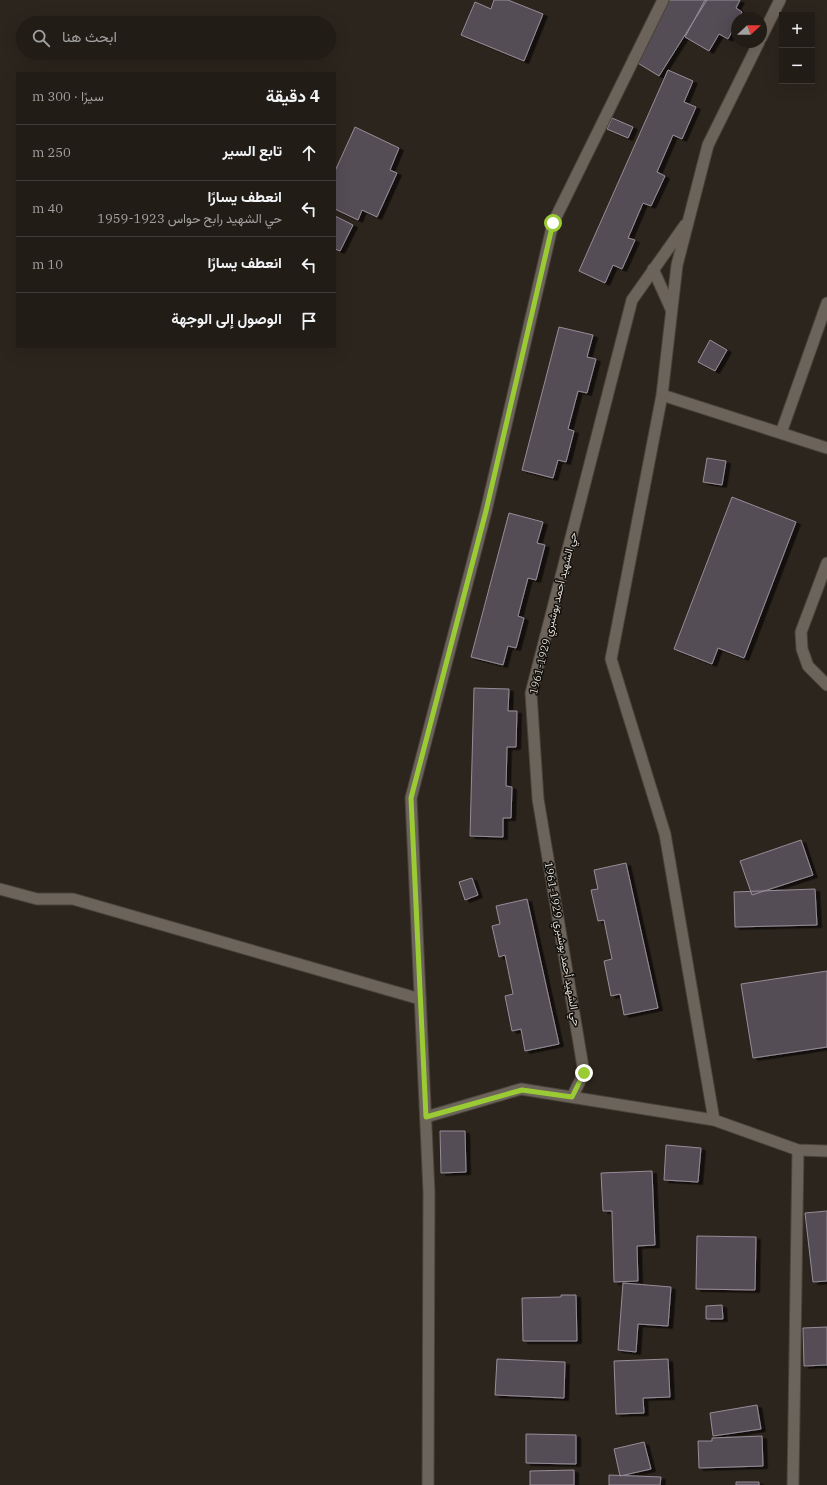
<!DOCTYPE html>
<html lang="ar">
<meta charset="utf-8">
<style>
:root{--surface:#211c16;--page:#29251f;--text:#f1f3f6;--muted:#a2a1a1;--line:#3e3a35}
body{margin:0;font-family:"IBM Plex Serif",Vazirmatn,serif;background:var(--page);color:var(--text);direction:rtl}
.controls{position:absolute;right:12px;top:12px;display:grid;overflow:hidden;border-radius:0px;box-shadow:0 4px 16px #0002}
.controls button{width:36px;height:36px;display:grid;place-items:center;padding:0;border:0;border-bottom:1px solid var(--line);background:var(--surface);color:var(--text);font:20px sans-serif}
.compass{position:absolute;left:731px;top:12px;width:36px;height:36px;border-radius:50%;background:var(--surface);box-shadow:0 4px 16px #0002;rotate:68deg}
.stop{position:absolute;width:12px;height:12px;margin:-9px;border:3px solid #9acb35;border-radius:50%;background:#fff}
.stop.end{background:#9acb35;border-color:#fff;box-shadow:0 1px 4px #0008}
.list{margin:0;padding:0;list-style:none}
h2{display:flex;justify-content:space-between;align-items:center;height:52px;margin:0;padding:0 16px;font-size:17px}
h2 small{font-size:13px;font-weight:400;color:var(--muted)}
.list li{display:grid;grid-template-columns:26px 1fr auto;gap:12px;align-items:center;box-sizing:border-box;height:56px;padding:0 16px;border-top:1px solid var(--line)}
.list b{display:block;font-size:15px;white-space:nowrap}
.list p{margin:0;font-size:13px;white-space:nowrap;color:var(--muted)}
.list em{font-size:13px;font-style:normal;color:var(--muted)}
.icon{flex:none;width:22px;height:22px;fill:none;stroke:currentColor;stroke-width:2;stroke-linecap:round;stroke-linejoin:round}
.map{position:relative;flex:none;width:827px;height:1485px;overflow:hidden;direction:ltr}
.search{position:absolute;background:var(--surface);box-shadow:0 4px 16px #0002;left:16px;top:16px;width:320px;height:44px;display:flex;align-items:center;gap:10px;box-sizing:border-box;padding:0 14px;border-radius:22px;color:var(--muted);font-size:15px}
.panel{position:absolute;background:var(--surface);box-shadow:0 4px 16px #0002;left:16px;top:72px;width:320px;height:276px;border-radius:0px;direction:rtl}
.map>svg:first-child{display:block}
</style>
<div class="map">
<svg width="827" height="1485" viewBox="0 0 827 1485">
<defs>
<filter id="shadow"><feDropShadow dx="4.5" dy="2.5" stdDeviation="0" flood-color="#0009"/></filter>
</defs>
<rect width="100%" height="100%" fill="#2c251d"/>
<path fill="#554d57" stroke="#958d97" filter="url(#shadow)" d="M 494,0 L 508,0 L 543,14 L 524,61 L 461,35 L 475,2 L 491,9 Z
M 664,0 L 707,0 L 659,76 L 628,57 Z
M 705,0 L 740,0 L 736,8 L 742,12 L 739,18 L 737,18 L 737,22 L 728,39 L 719,34 L 709,51 L 685,37 Z
M 668,70 L 693,81 L 684,102 L 696,107 L 682,139 L 673,135 L 657,172 L 665,176 L 651,206 L 643,203 L 628,238 L 635,240 L 622,269 L 613,265 L 605,283 L 579,271 Z
M 612,118 L 633,127 L 628,138 L 607,129 Z
M 355,127 L 399,148 L 390,170 L 397,173 L 377,217 L 362,210 L 358,220 L 335,209 L 335,171 Z
M 335,216 L 353,225 L 340,251 L 335,249 Z
M 559,327 L 593,335 L 587,357 L 596,359 L 587,393 L 578,391 L 568,429 L 574,431 L 566,462 L 558,460 L 553,478 L 522,470 Z
M 710,340 L 727,350 L 715,371 L 698,362 Z
M 707,458 L 726,461 L 722,485 L 703,482 Z
M 732,497 L 796,522 L 744,658 L 718,648 L 712,664 L 674,649 Z
M 509,513 L 543,522 L 537,543 L 545,545 L 536,580 L 528,578 L 518,616 L 524,618 L 516,648 L 508,646 L 503,665 L 471,657 Z
M 474,688 L 509,689 L 508,711 L 517,711 L 516,747 L 507,747 L 506,786 L 512,787 L 511,818 L 503,818 L 503,837 L 470,836 Z
M 801,840 L 813,875 L 752,895 L 740,861 Z
M 626,863 L 658,1008 L 624,1015 L 620,994 L 611,996 L 604,961 L 612,959 L 604,920 L 598,921 L 591,890 L 598,889 L 594,870 Z
M 472,878 L 478,895 L 465,900 L 459,882 Z
M 815,889 L 817,925 L 735,927 L 734,892 Z
M 527,899 L 559,1044 L 525,1051 L 521,1029 L 512,1031 L 505,996 L 513,994 L 505,955 L 499,957 L 492,926 L 500,924 L 496,906 Z
M 827,971 L 827,1047 L 753,1058 L 741,984 Z
M 440,1131 L 465,1131 L 466,1172 L 441,1173 Z
M 666,1145 L 701,1148 L 698,1182 L 664,1180 Z
M 652,1171 L 655,1245 L 637,1246 L 638,1281 L 614,1282 L 612,1211 L 603,1211 L 601,1173 Z
M 827,1211 L 827,1281 L 813,1282 L 805,1213 Z
M 697,1236 L 756,1237 L 755,1290 L 696,1289 Z
M 623,1283 L 671,1287 L 668,1326 L 638,1324 L 636,1352 L 618,1350 Z
M 561,1295 L 576,1295 L 577,1341 L 523,1341 L 522,1298 L 561,1297 Z
M 722,1305 L 723,1319 L 706,1319 L 706,1306 Z
M 827,1327 L 827,1365 L 804,1366 L 803,1328 Z
M 497,1359 L 565,1362 L 564,1398 L 495,1395 Z
M 668,1359 L 670,1397 L 643,1398 L 644,1413 L 616,1414 L 614,1361 Z
M 757,1405 L 761,1429 L 713,1436 L 710,1413 Z
M 526,1434 L 576,1435 L 576,1464 L 526,1463 Z
M 762,1436 L 763,1466 L 699,1468 L 698,1441 L 712,1441 L 712,1438 Z
M 644,1442 L 651,1469 L 620,1476 L 614,1449 Z
M 574,1470 L 574,1485 L 530,1485 L 530,1471 Z
M 609,1475 L 661,1477 L 660,1485 L 609,1485 Z
M 736,1482 L 759,1482 L 759,1485 L 736,1485 Z"/>
<g fill="none" stroke-linecap="round" stroke-linejoin="round">
<defs>
<path id="minor" d="M 761,38 L 780,0
M 759,42 L 708,145 L 677,265 L 662,395 L 611,659 L 665,834 L 714,1120 L 798,1150 L 793,1485
M 653,269 L 671,309
M 662,395 L 827,448
M 781,433 L 827,303
M 827,563 L 801,632 L 802,649 L 808,666 L 827,685
M 0,889 L 37,899 L 73,899 L 420,999
M 572,1097 L 584,1073 L 538,799 L 531,693 L 632,300 L 685,225
M 426,1117 L 521,1089 L 714,1120
M 798,1150 L 827,1151"/>
<path id="tertiary" d="M 428,1485 L 429,1192 L 411,798 L 486,511 L 553,223 L 663,0"/>
</defs>
<use href="#minor" stroke="#49433c" stroke-width="13"/>
<use href="#tertiary" stroke="#49433c" stroke-width="13"/>
<use href="#minor" stroke="#6c645a" stroke-width="11"/>
<use href="#tertiary" stroke="#6c645a" stroke-width="11"/>
</g>
<g fill="none" stroke-linecap="round" stroke-linejoin="round">
<path stroke="#9acb35" stroke-width="5" d="M 553,223 L 486,511 L 411,798 L 426,1117 L 522,1090 L 572,1097 L 584,1073"/>
</g>
<g text-anchor="middle" stroke-width="3" stroke-linejoin="round" paint-order="stroke">
<g font-size="11" fill="#ded9d4" stroke="#120f0b">
<text transform="translate(553 613) rotate(-76)" y="4">حي الشهيد أحمد بوشبري 1929-1961</text>
<text transform="translate(563 944) rotate(80)" y="4">حي الشهيد أحمد بوشبري 1929-1961</text>
</g>
</g>
</svg>
<div class="controls">
<button>+</button>
<button>−</button>
</div>
<svg class="compass" viewBox="-18 -18 36 36"><path d="M0-13l5 13h-10z" fill="#e53935"/><path d="M0 13l5-13h-10z" fill="#a2a1a1"/></svg>
<div class="stop" style="left:553px;top:223px"></div>
<div class="stop end" style="left:584px;top:1073px"></div>
<div class="search"><svg class="icon" aria-label="search" viewBox="0 0 24 24"><circle cx="10" cy="10" r="6"/><path d="M15 15l6 6"/></svg>ابحث هنا</div>
<section class="panel">
<h2>4 دقيقة<small>سيرًا · 300 m</small></h2>
<ul class="list">
<li><svg class="icon" aria-label="ahead" viewBox="0 0 24 24"><path d="M12 20V5M6 11l6-6 6 6"/></svg><div><b>تابع السير</b></div><em>250 m</em></li>
<li><svg class="icon" aria-label="left" viewBox="0 0 24 24"><path d="M17 20v-9H6M10 6l-5 5 5 5"/></svg><div><b>انعطف يسارًا</b><p>حي الشهيد رابح حواس 1923-1959</p></div><em>40 m</em></li>
<li><svg class="icon" aria-label="left" viewBox="0 0 24 24"><path d="M17 20v-9H6M10 6l-5 5 5 5"/></svg><div><b>انعطف يسارًا</b></div><em>10 m</em></li>
<li><svg class="icon" aria-label="arrive" viewBox="0 0 24 24"><path d="M6 21V4h12l-3 4 3 4H6"/></svg><div><b>الوصول إلى الوجهة</b></div></li>
</ul>
</section>
</div>
